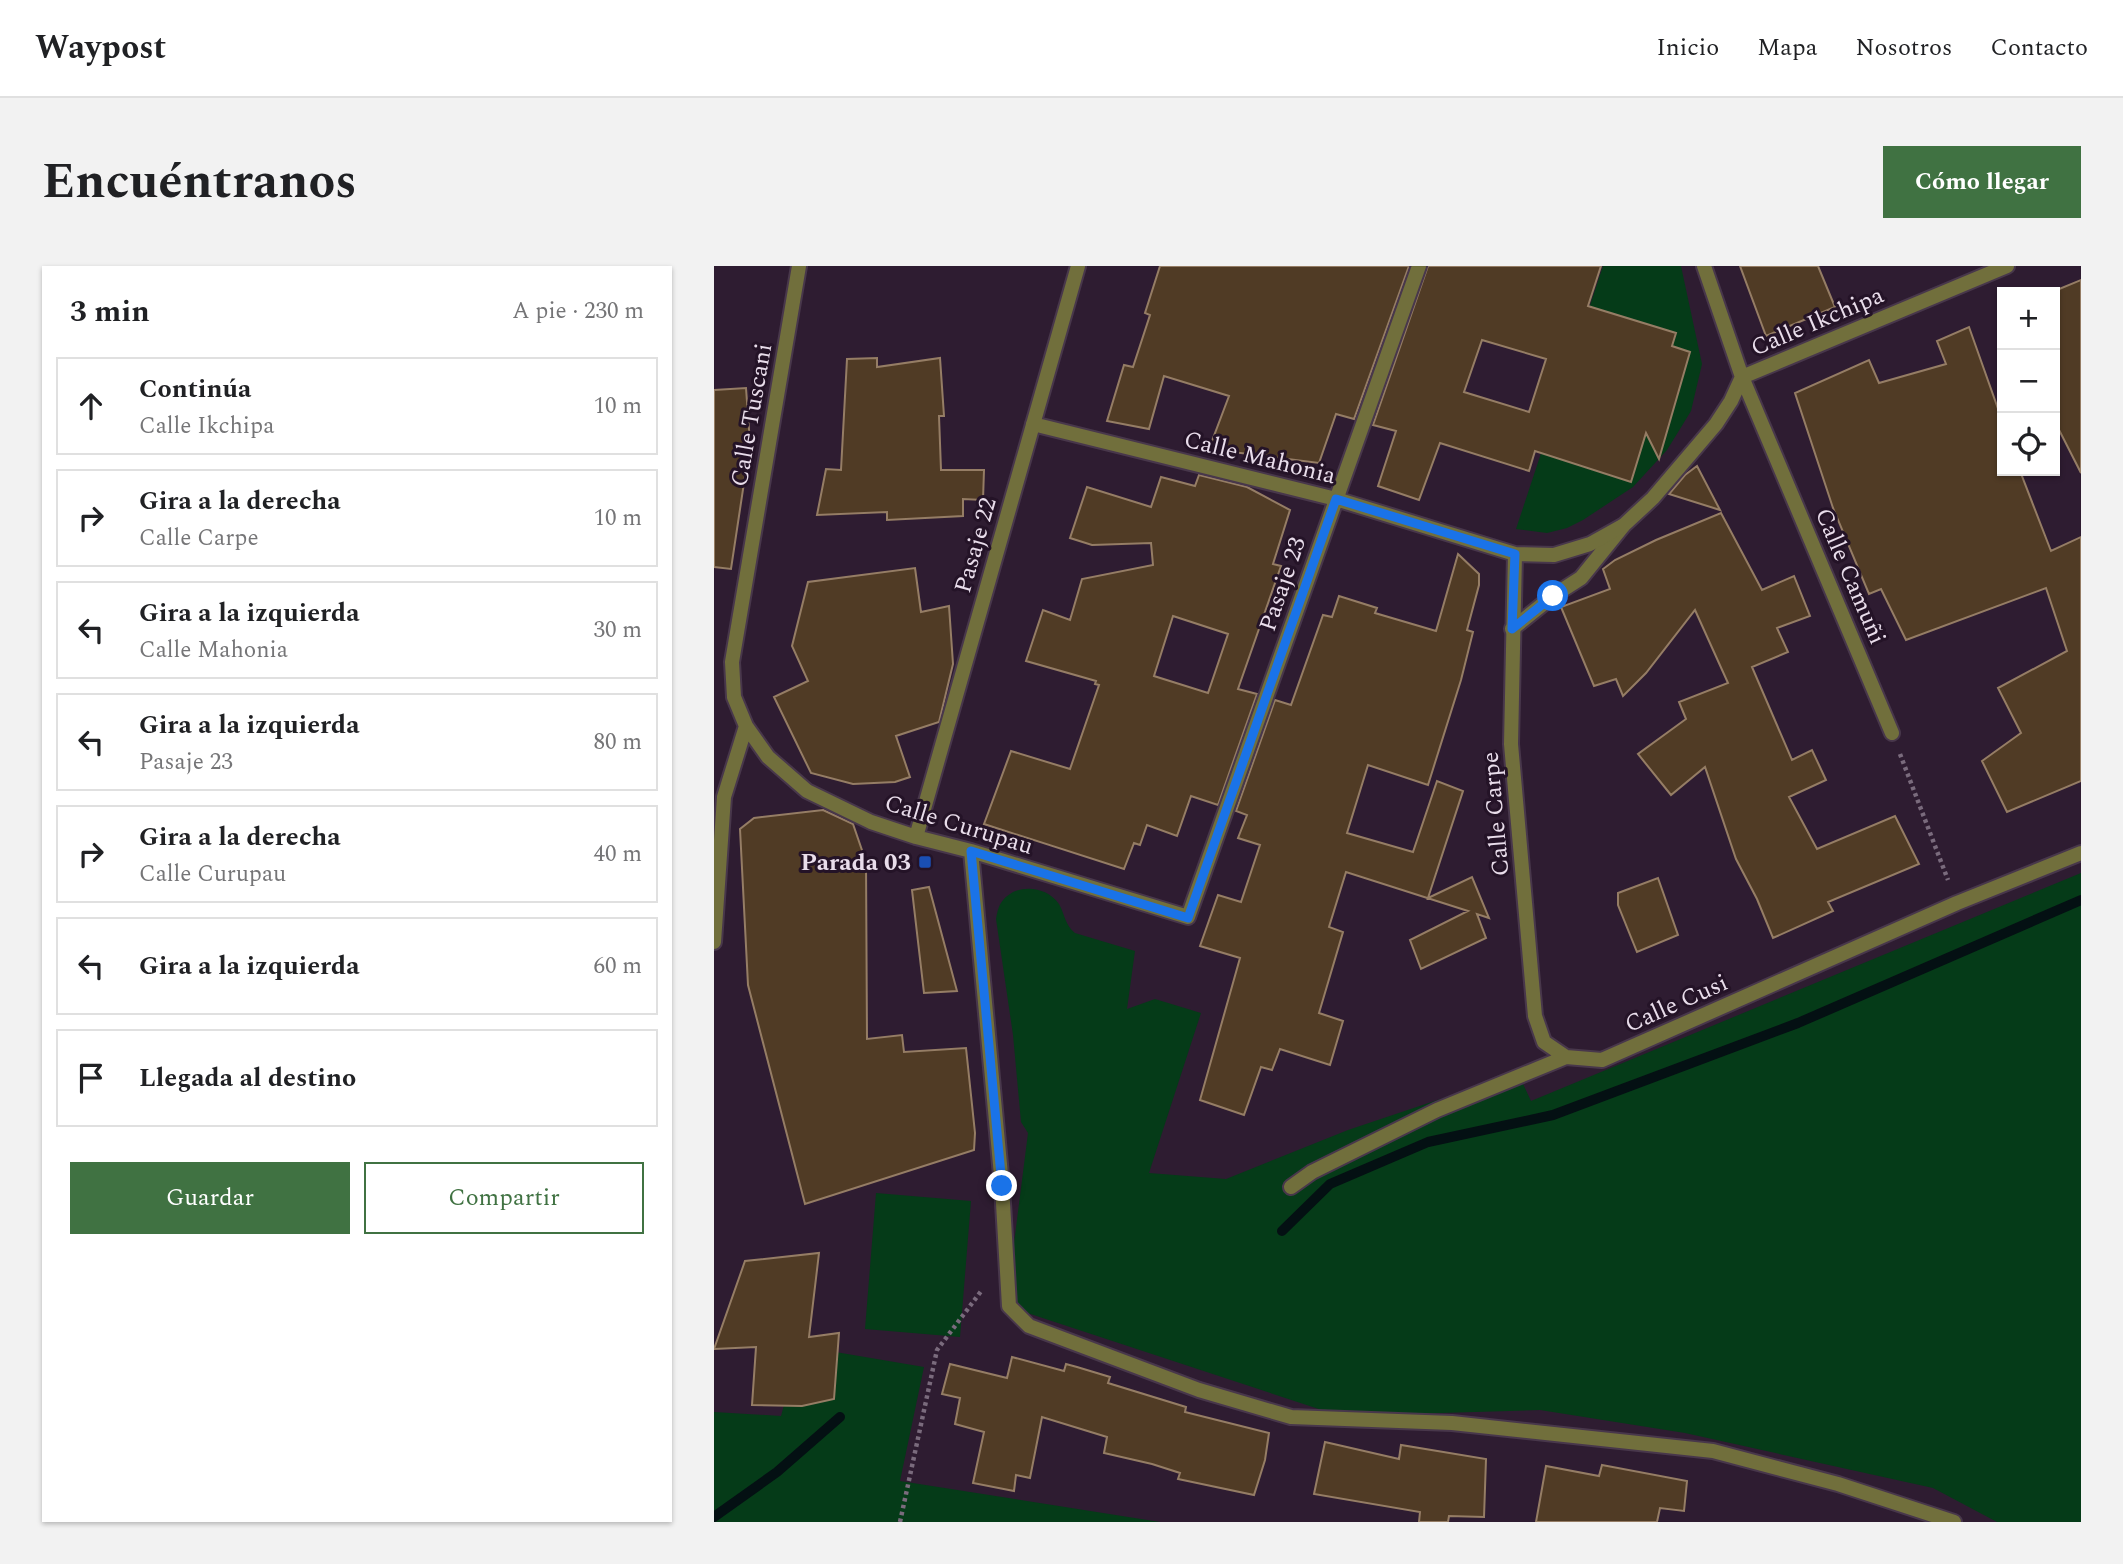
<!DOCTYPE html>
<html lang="es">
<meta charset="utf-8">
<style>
:root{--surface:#fff;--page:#f2f2f2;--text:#202124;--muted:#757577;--line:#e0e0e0;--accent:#407242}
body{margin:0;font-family:Spectral,serif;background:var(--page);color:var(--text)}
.controls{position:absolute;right:21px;top:21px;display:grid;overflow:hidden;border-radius:0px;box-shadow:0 2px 5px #0004}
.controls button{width:63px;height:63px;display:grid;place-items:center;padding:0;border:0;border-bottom:2px solid var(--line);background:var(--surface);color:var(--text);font:35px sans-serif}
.stop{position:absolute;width:21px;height:21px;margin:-16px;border:5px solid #1a73e8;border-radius:50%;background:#fff}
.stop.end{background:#1a73e8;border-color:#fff;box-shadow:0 2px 7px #0008}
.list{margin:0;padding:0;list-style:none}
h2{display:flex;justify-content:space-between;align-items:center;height:91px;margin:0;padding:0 28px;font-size:30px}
h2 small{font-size:23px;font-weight:400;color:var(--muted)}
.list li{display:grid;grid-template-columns:46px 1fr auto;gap:21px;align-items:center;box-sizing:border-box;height:98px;margin:0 14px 14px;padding:0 14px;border:2px solid var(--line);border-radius:0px}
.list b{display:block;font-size:26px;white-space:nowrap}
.list p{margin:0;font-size:23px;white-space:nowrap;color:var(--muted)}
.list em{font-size:23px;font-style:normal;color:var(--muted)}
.actions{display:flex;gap:14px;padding:21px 28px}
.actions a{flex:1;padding:16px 0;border:2px solid var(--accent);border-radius:0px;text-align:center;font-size:24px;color:var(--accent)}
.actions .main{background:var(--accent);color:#fff}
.icon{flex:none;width:38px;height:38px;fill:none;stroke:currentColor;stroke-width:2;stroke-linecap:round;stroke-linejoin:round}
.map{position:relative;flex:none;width:1367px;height:1256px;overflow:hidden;border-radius:0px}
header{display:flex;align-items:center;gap:42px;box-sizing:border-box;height:98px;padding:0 35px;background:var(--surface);border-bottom:2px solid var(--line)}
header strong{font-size:33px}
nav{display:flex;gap:38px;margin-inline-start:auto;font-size:24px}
.intro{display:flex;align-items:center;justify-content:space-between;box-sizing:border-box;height:168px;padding:0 42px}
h1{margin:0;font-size:49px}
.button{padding:18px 32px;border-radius:0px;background:var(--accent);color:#fff;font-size:24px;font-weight:700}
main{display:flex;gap:42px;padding:0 42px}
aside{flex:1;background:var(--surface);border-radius:0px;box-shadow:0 2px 5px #0004}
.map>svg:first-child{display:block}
</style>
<header>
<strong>Waypost</strong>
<nav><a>Inicio</a><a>Mapa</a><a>Nosotros</a><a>Contacto</a></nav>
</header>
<div class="intro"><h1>Encuéntranos</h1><a class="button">Cómo llegar</a></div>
<main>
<aside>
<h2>3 min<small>A pie · 230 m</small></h2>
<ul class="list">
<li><svg class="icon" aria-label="ahead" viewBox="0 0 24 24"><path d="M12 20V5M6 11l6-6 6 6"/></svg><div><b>Continúa</b><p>Calle Ikchipa</p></div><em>10 m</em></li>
<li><svg class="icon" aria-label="right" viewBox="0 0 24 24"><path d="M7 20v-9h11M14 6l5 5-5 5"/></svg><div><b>Gira a la derecha</b><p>Calle Carpe</p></div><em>10 m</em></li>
<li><svg class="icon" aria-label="left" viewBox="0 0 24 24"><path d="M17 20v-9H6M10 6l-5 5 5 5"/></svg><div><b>Gira a la izquierda</b><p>Calle Mahonia</p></div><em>30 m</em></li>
<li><svg class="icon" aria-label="left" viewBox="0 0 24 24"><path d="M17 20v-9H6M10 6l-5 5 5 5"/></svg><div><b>Gira a la izquierda</b><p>Pasaje 23</p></div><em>80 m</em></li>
<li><svg class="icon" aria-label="right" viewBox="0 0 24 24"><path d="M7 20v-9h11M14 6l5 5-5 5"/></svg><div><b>Gira a la derecha</b><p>Calle Curupau</p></div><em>40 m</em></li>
<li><svg class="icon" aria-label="left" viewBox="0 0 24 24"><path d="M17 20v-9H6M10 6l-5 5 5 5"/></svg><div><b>Gira a la izquierda</b></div><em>60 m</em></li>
<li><svg class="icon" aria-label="arrive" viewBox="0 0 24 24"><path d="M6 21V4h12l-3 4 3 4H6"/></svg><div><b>Llegada al destino</b></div></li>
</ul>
<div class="actions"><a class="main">Guardar</a><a>Compartir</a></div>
</aside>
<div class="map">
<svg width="1367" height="1256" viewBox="0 0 1367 1256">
<rect width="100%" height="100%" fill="#2e1c31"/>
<path fill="#053b18" d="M 889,0 L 967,0 L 988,98 L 977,145 L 966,163 L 953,184 L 919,221 L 869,254 L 853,262 L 833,267 L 802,263 Z
M 1367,607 L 1367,1256 L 1283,1256 L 1219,1222 L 971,1167 L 826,1144 L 626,1150 L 292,1040 L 314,867 L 307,856 L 299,769 L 282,653 C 284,640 287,633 299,626 C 314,619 335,623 345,638 C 351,649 351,659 361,667 L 421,685 L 413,743 L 441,733 L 487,747 L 435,907 L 512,913 L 634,864 L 804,807 L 817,835 Z
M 162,927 L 257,935 L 246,1071 L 151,1063 Z
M 86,1080 L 210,1101 L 186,1215 L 446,1256 L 0,1256 L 0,1146 L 67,1150 Z"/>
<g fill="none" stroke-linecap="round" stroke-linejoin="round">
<path stroke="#041013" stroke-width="10" d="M 568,965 L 616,918 L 714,876 L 839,849 L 1084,757 L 1367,634
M 0,1251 L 63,1206 L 126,1151"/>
</g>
<path fill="#503b25" stroke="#957d65" stroke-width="2" fill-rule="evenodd" d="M 446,0 L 695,0 L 640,153 L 622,148 L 605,197 L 495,183 L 515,130 L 450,110 L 435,163 L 393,155 L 410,99 L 419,101 L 436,49 L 431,47 Z
M 714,0 L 887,0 L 874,40 L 962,67 L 958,80 L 976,86 L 945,193 L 932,167 L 917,216 L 821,185 L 815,205 L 726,177 L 705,234 L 664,220 L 682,165 L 659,159 ZM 768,74 L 832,93 L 815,146 L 750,126 Z
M 1026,0 L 1104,0 L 1121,41 L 1052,70 Z
M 1367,14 L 1367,207 L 1341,156 L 1341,26 L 1338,26 Z
M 1255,61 L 1288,154 L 1288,205 L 1306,205 L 1337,285 L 1367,271 L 1367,515 L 1293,546 L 1268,495 L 1307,467 L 1284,422 L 1353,385 L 1332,322 L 1192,374 L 1167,323 L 1155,328 L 1119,242 L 1081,127 L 1155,94 L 1165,117 L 1232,98 L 1223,75 Z
M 163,92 L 163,101 L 226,92 L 230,150 L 225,150 L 227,204 L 270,204 L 269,234 L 249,233 L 249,250 L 173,254 L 173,246 L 103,249 L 112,203 L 127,204 L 133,93 Z
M 32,122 L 36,177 L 17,303 L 0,301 L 0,124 Z
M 983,200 L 1006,244 L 955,228 L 971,209 Z
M 485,209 L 533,221 L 576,244 L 559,298 L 567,300 L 524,423 L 543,428 L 504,539 L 477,530 L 463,570 L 433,559 L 426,579 L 420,577 L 410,603 L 270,558 L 297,485 L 356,503 L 385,419 L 381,418 L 382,415 L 312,395 L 329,344 L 356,354 L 368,313 L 439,299 L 437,277 L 378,279 L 356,272 L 373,221 L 437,241 L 447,211 L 481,220 ZM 459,350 L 514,368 L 494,427 L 440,410 Z
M 1007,247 L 1048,324 L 1080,310 L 1096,350 L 1063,362 L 1074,386 L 1038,401 L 1078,494 L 1098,484 L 1112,514 L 1075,531 L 1103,583 L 1181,550 L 1205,598 L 1114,636 L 1119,645 L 1059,672 L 1043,633 L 1022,593 L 991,501 L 957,529 L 924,488 L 972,453 L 965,436 L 1014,417 L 981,344 L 932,407 L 909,430 L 902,413 L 880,420 L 847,341 L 896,323 L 889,303 L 901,294 L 942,274 Z
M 744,288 L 765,308 L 765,319 L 753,364 L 759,366 L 747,414 L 714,519 L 654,499 L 633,567 L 699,586 L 723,515 L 749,525 L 714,632 L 758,611 L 775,652 L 763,648 L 772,672 L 707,703 L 696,674 L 754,645 L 632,606 L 615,661 L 629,666 L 605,747 L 629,755 L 616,799 L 566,783 L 558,804 L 547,801 L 530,849 L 486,834 L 526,692 L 486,680 L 504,629 L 527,636 L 546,579 L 524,572 L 533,549 L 522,545 L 561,434 L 577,439 L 609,349 L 618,351 L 625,330 L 663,342 L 661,347 L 722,365 Z
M 201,302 L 207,346 L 235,340 L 239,398 L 225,456 L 182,470 L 196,511 L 181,516 L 139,518 L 97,507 L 60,431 L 94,415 L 78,380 L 94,316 Z
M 109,544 L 139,558 L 152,596 L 153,773 L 188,769 L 190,786 L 252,782 L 261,867 L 260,884 L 91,938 L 34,719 L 26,563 L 40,552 Z
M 944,612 L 964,669 L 923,686 L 904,639 L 904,627 Z
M 215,621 L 243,725 L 210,727 L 198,624 Z
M 105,987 L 95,1071 L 125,1067 L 120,1133 L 88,1140 L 38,1139 L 42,1081 L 0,1083 L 31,995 Z
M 298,1091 L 350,1105 L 352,1098 L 363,1101 L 396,1111 L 394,1117 L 472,1141 L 471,1146 L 555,1167 L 551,1194 L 540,1229 L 464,1213 L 466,1207 L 438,1198 L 390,1187 L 393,1171 L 328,1151 L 316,1212 L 302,1209 L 300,1225 L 259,1217 L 270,1166 L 241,1158 L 246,1132 L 228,1128 L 236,1098 L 293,1112 Z
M 611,1176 L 685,1193 L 687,1179 L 772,1193 L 770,1251 L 735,1250 L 734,1256 L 705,1256 L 706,1246 L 600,1228 Z
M 888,1199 L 973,1215 L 970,1245 L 946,1242 L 943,1256 L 822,1256 L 832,1200 L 885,1210 Z"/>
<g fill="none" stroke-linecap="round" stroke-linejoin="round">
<defs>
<path id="lane" d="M 798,363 L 839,330 L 867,312 L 909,260"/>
<path id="street" d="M 85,0 L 18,396 L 20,431 L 32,460 L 54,491 L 93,525 L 157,556 L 202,571 L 257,585 L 474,651 L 705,0
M 990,0 L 1028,111 L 1178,467
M 319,158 L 622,233 L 801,288 L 840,289 L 876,278 L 910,259 L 939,232 L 1002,158 L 1017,135 L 1028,111 L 1293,0
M 801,288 L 797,478 L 821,750 L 830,776 L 852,791
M 202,571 L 364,0
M 257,585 L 288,920 L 295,1040 L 315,1060 L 485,1124 L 577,1151 L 738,1157 L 999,1185 L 1124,1218 L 1240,1256
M 0,676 L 10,531 L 32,460
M 577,921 L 598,906 L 723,844 L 852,791 L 888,794 L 1243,637 L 1367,587"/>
</defs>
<use href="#lane" stroke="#48374b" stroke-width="18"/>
<use href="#street" stroke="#48374b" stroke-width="18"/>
<path stroke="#7a6b7d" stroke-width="4.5" stroke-dasharray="3.5 3.5" stroke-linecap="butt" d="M 1186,488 L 1234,614
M 186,1256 L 223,1084 L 268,1024"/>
<use href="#lane" stroke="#716f3c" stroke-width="14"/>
<use href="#street" stroke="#716f3c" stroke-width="14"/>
</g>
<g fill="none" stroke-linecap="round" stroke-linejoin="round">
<path stroke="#1a73e8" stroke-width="9" d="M 288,920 L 257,585 L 474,652 L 622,233 L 801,288 L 798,363 L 839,330"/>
</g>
<rect fill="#1a4fb4" stroke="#241327" stroke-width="2.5" x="204" y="589" width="14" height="14" rx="3.5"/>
<g text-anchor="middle" stroke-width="6" stroke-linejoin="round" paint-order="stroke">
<g font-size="24" fill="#e9ddeb" stroke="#241327">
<text transform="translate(1103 55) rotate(-23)" y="8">Calle Ikchipa</text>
<text transform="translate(37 149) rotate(-80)" y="8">Calle Tuscani</text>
<text transform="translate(546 191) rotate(14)" y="8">Calle Mahonia</text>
<text transform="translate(261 279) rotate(-74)" y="8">Pasaje 22</text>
<text transform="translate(1137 310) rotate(67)" y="8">Calle Camuñi</text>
<text transform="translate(568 318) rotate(-71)" y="8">Pasaje 23</text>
<text transform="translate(781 548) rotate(-95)" y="8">Calle Carpe</text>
<text transform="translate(245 558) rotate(17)" y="8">Calle Curupau</text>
<text transform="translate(962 737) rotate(-24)" y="8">Calle Cusi</text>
</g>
<g font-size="24" font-weight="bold" fill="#e9ddeb" stroke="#241327" text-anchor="end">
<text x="197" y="604">Parada 03</text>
</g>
</g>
</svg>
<div class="controls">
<button>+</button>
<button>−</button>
<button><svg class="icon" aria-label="locate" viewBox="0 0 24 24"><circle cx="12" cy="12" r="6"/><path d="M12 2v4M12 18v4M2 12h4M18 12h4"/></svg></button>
</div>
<div class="stop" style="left:839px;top:330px"></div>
<div class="stop end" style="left:288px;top:920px"></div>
</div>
</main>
